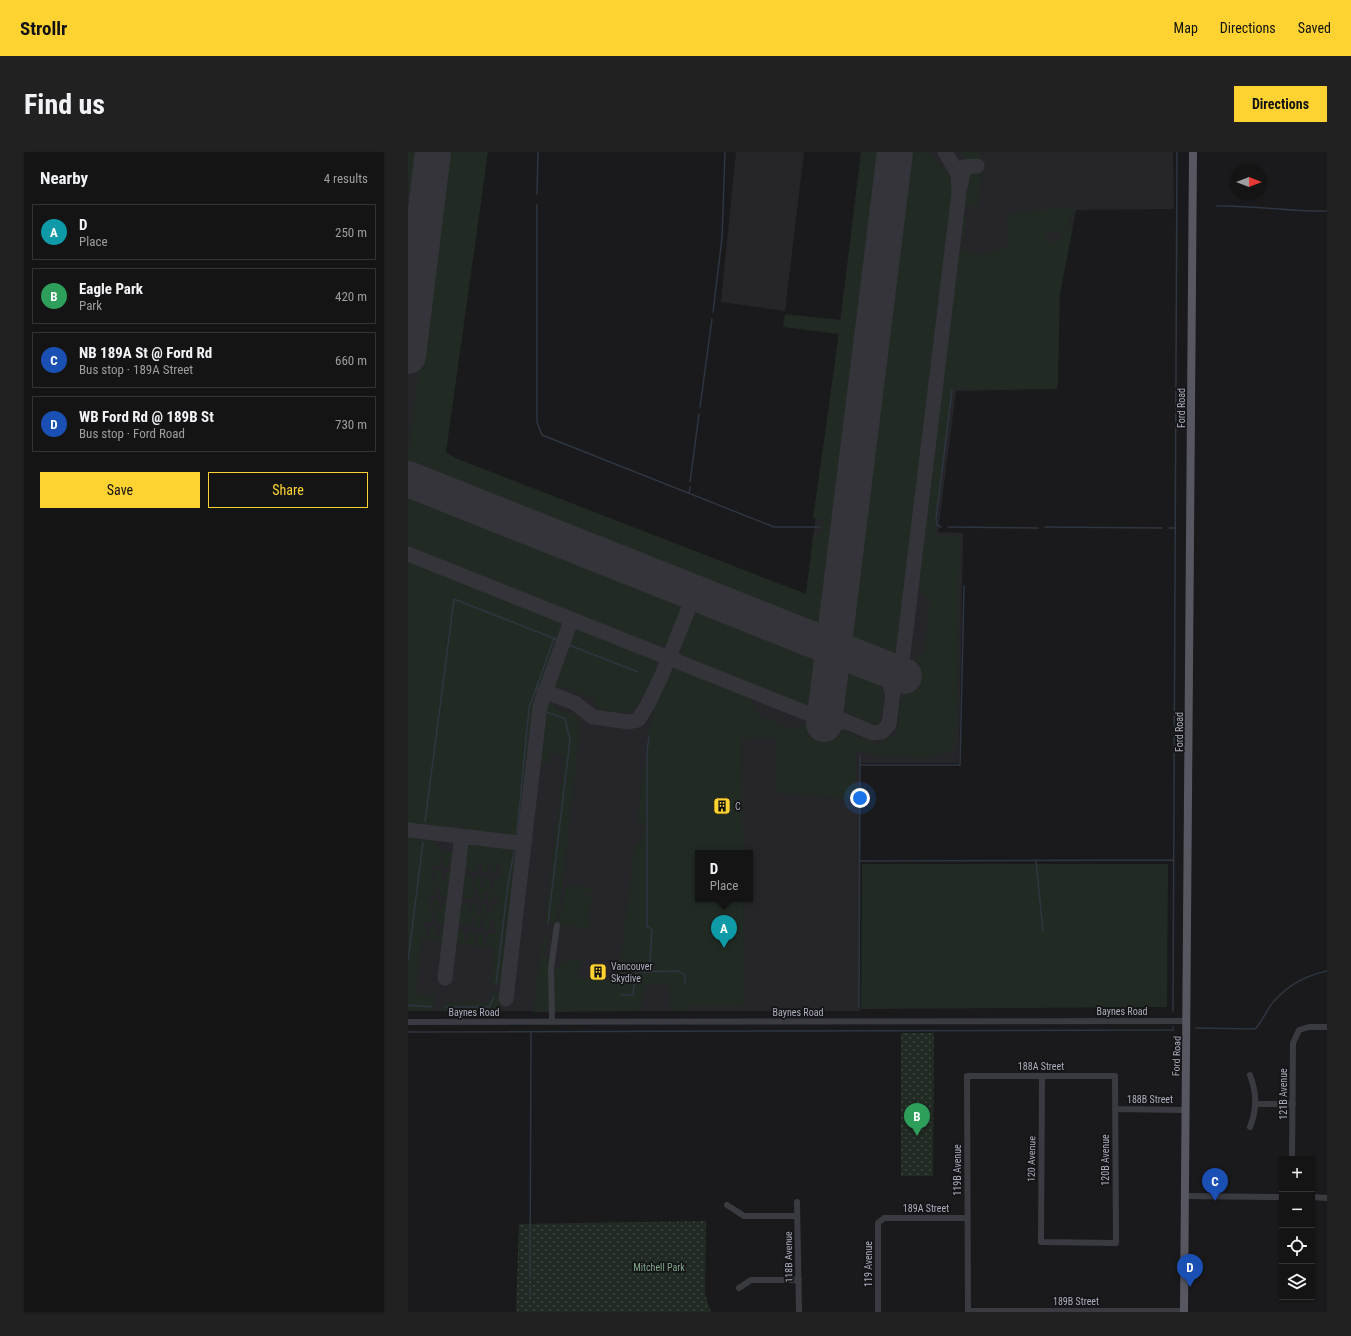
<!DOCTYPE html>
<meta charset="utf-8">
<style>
:root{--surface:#141415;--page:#212122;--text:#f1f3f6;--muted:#9d9ea0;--line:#333334;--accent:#fdd231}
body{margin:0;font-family:"Roboto Condensed",sans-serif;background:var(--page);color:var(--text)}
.controls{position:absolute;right:12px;bottom:12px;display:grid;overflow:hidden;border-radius:0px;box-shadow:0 1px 3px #0004}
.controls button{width:36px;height:36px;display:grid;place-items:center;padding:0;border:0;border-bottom:1px solid var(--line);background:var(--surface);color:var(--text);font:20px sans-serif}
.compass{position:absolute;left:823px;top:12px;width:36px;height:36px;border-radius:50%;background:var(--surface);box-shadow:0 1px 3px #0004;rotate:90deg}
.you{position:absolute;left:452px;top:646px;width:14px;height:14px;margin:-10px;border:3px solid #fff;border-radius:50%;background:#1a73e8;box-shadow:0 0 0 6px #1a73e833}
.badge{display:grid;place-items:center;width:26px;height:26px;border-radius:50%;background:var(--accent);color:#fff;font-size:13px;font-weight:700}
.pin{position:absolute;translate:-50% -33px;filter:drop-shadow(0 1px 2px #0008)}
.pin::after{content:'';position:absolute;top:21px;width:14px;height:12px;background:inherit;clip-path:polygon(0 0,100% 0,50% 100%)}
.popup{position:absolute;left:287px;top:698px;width:58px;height:52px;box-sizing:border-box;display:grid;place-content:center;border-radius:0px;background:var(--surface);filter:drop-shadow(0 1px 3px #0005);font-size:13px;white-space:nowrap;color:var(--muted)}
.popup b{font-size:15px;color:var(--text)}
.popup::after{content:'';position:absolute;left:50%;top:100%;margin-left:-8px;border:8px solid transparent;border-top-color:var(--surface)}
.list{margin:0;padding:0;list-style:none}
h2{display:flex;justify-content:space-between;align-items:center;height:52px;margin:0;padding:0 16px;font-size:17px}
h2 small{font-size:13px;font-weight:400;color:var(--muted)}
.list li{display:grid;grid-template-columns:26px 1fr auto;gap:12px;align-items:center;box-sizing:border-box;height:56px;margin:0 8px 8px;padding:0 8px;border:1px solid var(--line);border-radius:0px}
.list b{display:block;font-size:15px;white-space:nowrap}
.list p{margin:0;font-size:13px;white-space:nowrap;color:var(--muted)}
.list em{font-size:13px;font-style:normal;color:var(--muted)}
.actions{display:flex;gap:8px;padding:12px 16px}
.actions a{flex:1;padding:9px 0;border:1px solid var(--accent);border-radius:0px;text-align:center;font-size:14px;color:var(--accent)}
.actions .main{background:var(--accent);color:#111}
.icon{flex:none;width:22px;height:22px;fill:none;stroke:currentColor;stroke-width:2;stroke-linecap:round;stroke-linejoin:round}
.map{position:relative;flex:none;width:919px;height:1160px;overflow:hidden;border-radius:0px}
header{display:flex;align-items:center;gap:24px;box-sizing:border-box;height:56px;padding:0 20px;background:var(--accent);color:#111}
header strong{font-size:19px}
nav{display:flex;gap:22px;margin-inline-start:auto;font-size:14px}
.intro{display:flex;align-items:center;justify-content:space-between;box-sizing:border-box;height:96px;padding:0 24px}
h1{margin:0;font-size:28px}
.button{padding:10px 18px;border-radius:0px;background:var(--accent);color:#111;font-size:14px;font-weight:700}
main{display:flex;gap:24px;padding:0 24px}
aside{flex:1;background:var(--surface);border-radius:0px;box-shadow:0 1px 3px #0004}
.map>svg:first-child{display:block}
</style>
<header>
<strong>Strollr</strong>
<nav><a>Map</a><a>Directions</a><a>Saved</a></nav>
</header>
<div class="intro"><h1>Find us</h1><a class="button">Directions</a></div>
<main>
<aside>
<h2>Nearby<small>4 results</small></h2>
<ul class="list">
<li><span class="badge" style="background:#0f9aa8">A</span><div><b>D</b><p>Place</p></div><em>250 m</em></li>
<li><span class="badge" style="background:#2e9e5b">B</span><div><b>Eagle Park</b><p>Park</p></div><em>420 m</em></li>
<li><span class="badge" style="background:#1a4fb4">C</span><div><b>NB 189A St @ Ford Rd</b><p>Bus stop · 189A Street</p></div><em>660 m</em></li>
<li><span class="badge" style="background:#1a4fb4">D</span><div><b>WB Ford Rd @ 189B St</b><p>Bus stop · Ford Road</p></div><em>730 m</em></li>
</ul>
<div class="actions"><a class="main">Save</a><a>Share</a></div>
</aside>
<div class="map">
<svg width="919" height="1160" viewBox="0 0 919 1160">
<defs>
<pattern id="park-dots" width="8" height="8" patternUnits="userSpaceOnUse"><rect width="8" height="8" fill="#212b23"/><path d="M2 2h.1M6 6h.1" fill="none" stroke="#3f4741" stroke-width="1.8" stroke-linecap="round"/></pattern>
</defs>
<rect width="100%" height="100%" fill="#1a1a1c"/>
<path fill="#262529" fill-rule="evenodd" d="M 0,0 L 79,0 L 37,304 L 398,443 L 453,0 L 765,0 L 766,57 L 668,58 L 651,141 L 649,237 L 548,239 L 530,380 L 555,381 L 551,611 L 452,611 L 452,859 L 0,859 ZM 290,701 L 342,701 L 342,747 L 290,747 Z
M 328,0 L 396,0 L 377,159 L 313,150 Z"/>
<path fill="#212b23" d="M 0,0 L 13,0 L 8,36 L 0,42 Z
M 37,0 L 80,0 L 38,300 L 47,306 L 398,442 L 405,383 L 414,381 L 415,367 L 405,366 L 431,182 L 375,175 L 377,162 L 433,168 L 453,0 L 477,0 L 418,483 L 4,319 L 0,313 L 0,304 Z
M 495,0 L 522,0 L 541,25 L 547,47 L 492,500 L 479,508 L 435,491 Z
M 552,0 L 569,0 L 575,7 L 558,7 Z
M 573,21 L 571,54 L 556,54 L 553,52 L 557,22 Z
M 663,55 L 667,56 L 666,58 L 654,83 L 651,84 L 650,80 L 639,80 L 638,90 L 651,89 L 662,72 L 667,60 L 664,73 L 665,75 L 652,142 L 650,231 L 648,237 L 544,237 L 527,383 L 551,383 L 550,541 L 547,596 L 539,601 L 516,606 L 468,604 L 451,598 L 448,601 L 448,644 L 444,647 L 369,641 L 368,586 L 334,587 L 335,701 L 290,701 L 290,747 L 335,747 L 336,854 L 283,854 L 283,859 L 263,859 L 261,835 C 254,830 243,830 236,835 L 233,859 L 146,860 L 145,817 L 151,817 L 152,810 L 162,811 L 165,807 L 177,810 L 176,812 L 171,812 L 169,825 L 210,829 L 227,691 L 233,692 L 235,677 L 238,677 L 238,673 L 229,670 L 241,580 L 248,549 L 256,526 L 271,514 L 341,542 L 351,564 L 385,577 L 407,568 L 407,573 L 425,575 L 470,592 L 489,581 L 494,535 L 502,517 L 498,515 L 516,500 L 522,451 L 507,433 L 548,97 L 553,96 C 568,107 583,100 599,94 C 602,86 601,75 598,66 L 608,60 Z
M 552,65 L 559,65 L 556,86 L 550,84 Z
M 2,338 L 268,444 L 275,460 L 263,490 L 247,496 L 0,398 L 0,339 Z
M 0,406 L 157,468 L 157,477 L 130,549 L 123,617 L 119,617 L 111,685 L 56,679 L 58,667 L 55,666 L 53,678 L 0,672 Z
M 298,456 L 416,503 L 409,549 L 397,556 L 278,509 L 270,493 L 283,463 Z
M 169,474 L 247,505 L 251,516 L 250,525 L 222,561 L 200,561 L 188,555 L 187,548 L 155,535 L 152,537 L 143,532 L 162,482 Z
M 433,509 L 466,523 L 476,539 L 472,570 L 468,573 L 438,561 L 428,544 Z
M 137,550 L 146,550 L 145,555 L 170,565 L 172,576 L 156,720 L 148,773 L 137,772 L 157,602 L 142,601 L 141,612 L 129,611 L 134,558 Z
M 0,683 L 23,686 L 33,699 L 48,701 L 46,716 L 35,715 L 35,705 L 32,705 L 31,714 L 23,714 L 23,717 L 25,719 L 24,728 L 28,728 L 29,718 L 35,719 L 34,729 L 38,729 L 39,720 L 46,720 L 43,744 L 31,743 L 32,733 L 29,733 L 27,742 L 20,742 L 19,745 L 22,747 L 21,756 L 25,756 L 26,747 L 31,747 L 30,756 L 34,757 L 36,748 L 42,748 L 39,772 L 28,771 L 29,762 L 25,761 L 24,770 L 16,770 L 16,774 L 18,775 L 18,784 L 21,784 L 23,775 L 28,776 L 27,784 L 31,785 L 32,776 L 38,776 L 37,790 L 13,787 L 8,842 L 27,844 L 25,859 L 0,859 Z
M 59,691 L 106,696 L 110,699 L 94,829 L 90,829 L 90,832 L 92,834 L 83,832 L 86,796 L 45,791 L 48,777 L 56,779 L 56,788 L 59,789 L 61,779 L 67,781 L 66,790 L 69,790 L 70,780 L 75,781 L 75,791 L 79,791 L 80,782 L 87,782 L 88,778 L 86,777 L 87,768 L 83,768 L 81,777 L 76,776 L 77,767 L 73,767 L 72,776 L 66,775 L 67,766 L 63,765 L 62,775 L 48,772 L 51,749 L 60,751 L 60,761 L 63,761 L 64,751 L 69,751 L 69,762 L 73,762 L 74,752 L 79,753 L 78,762 L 82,763 L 84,753 L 91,754 L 91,750 L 89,749 L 90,740 L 86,740 L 84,749 L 80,749 L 80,739 L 77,739 L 75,748 L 70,747 L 70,738 L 67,738 L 65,747 L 51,745 L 54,722 L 63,723 L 63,732 L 66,733 L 68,723 L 73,724 L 72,734 L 76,734 L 77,724 L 83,725 L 82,734 L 85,735 L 87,725 L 94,726 L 95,723 L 92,722 L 93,713 L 89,712 L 87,722 L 83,721 L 84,711 L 80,711 L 79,720 L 74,720 L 74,710 L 71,709 L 69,719 L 55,718 Z
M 454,712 L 760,712 L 759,855 L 453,857 Z
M 160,733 L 185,736 L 184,742 L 180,741 L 179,744 L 184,745 L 184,751 L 179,751 L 178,753 L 183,754 L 183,761 L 177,761 L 177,763 L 182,765 L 181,777 L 150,773 L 158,734 Z
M 134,782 L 140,782 L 136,805 L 139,804 L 141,807 L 140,860 L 125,860 L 134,789 L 137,787 Z
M 84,841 L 95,842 L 93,860 L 34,859 L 35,853 C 44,849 71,849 80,852 L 83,849 Z"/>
<path fill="url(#park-dots)" d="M 493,881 L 526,881 L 525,1024 L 493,1024 Z
M 298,1069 L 297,1142 L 303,1160 L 108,1160 L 111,1072 Z"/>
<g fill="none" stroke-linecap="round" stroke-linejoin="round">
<path stroke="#2e3641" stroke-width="1.5" d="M 129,42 L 130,0
M 129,53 L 129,270 L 134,283 L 366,375 L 412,375
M 809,54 C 846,53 882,60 919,59
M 305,160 L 314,86 L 317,0
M 292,255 L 304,167
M 282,330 L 291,262
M 281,341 L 282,335
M 533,375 L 529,373 L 528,367 L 544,238
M 540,375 L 630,376
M 637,375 L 754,376
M 761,376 L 767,376
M 161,493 L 230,520
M 136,559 L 157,567 L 162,588 L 140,771
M 452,613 L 552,613 L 556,434
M 17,670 L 46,447 L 150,488
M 109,682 L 121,556 L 146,487
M 452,709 L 766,708
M 628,709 L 635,780
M 240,774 L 244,778 L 242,809 L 245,820
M 239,776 L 239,600 L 241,584
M 0,809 L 15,690
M 88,832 L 100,732 L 106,700
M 212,843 L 225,843 L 227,822 L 229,820 L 271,819 L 277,823 L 277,831
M 0,853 L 23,855
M 37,855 L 81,855 L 86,845
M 451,855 L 452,604
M 765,859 L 769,0
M 788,876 L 847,877 C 856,868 859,855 868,847 C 882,832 900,823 919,819
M 0,880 L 765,878 L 765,875
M 122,1126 L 123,880
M 122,1134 L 122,1145"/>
<path stroke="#34343a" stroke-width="15" d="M 553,32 L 556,15 L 569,14
M 0,66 L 16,49 L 21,29
M 0,79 L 10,87 L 12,105
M 0,328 L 7,330
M 0,402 L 396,560 L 435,570
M 469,514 L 480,525 L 484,541
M 136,539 L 167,551 L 185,565 L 221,570 L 230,568 L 239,554 L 253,525 L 287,441
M 420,541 L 424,558 L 432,567 L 465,581 L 474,580 L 481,572 L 485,540 L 495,502 L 551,41 L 550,22 L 537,0
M 0,678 L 112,691 L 117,688
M 37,826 L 53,691 L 56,687 L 62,685
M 98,847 L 132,554 L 161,474 L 162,469 L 158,465"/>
<path stroke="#34343a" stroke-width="36" d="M 0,204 L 25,0
M 0,327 L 496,524
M 416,572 L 487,0"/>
<path stroke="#3a3b41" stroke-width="6" d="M 0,870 L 779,869
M 144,870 L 143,816 L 149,773
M 842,923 C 849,941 849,958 842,975
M 847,952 L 885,952
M 707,957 L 776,958
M 884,1007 L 885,891 L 891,878 L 901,875 L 919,875
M 777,1044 L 874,1045
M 904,1045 L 919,1046
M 389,1050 L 391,1160
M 319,1053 L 336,1064 L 389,1064
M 331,1136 L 343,1128 L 391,1128
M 560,1159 L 776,1159
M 470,1160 L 470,1071 L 476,1066 L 559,1066
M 560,1160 L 559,924 L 707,924 L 708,1091 L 633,1090 L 634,924"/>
<path stroke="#565761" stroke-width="8" d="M 776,1160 L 785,0"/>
</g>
<defs>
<symbol id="building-square" viewBox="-11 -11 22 22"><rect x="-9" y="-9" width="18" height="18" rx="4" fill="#fdd231" stroke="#151417"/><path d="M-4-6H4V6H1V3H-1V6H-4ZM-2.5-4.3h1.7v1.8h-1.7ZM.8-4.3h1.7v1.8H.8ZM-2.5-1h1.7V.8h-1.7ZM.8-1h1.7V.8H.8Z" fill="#111"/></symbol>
</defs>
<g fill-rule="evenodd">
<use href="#building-square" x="304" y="644" width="20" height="20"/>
<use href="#building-square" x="180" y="810" width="20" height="20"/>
</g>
<g text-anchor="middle" stroke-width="3.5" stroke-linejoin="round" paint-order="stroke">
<g font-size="10" fill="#abaebc" stroke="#151417">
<text transform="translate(773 256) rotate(-90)" y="4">Ford Road</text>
<text transform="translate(771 580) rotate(-90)" y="4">Ford Road</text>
<text x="714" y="863">Baynes Road</text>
<text x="66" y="864">Baynes Road</text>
<text x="390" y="864">Baynes Road</text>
<text transform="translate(768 904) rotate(-88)" y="4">Ford Road</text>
<text x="633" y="918">188A Street</text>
<text transform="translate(875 942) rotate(-90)" y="4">121B Avenue</text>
<text x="742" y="951">188B Street</text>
<text transform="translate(623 1007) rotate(-89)" y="4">120 Avenue</text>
<text transform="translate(697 1008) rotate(-90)" y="4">120B Avenue</text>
<text transform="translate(549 1018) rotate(-90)" y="4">119B Avenue</text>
<text x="518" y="1060">189A Street</text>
<text transform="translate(380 1105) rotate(-91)" y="4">118B Avenue</text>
<text transform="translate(460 1112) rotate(-90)" y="4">119 Avenue</text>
<text x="668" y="1153">189B Street</text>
</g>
<g font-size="10" fill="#abaebc" stroke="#151417" text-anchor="start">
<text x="327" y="658">C</text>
<text x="203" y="818">Vancouver<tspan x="203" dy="12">Skydive</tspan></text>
</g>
<g font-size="10" fill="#81a889" stroke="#151417">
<text x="251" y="1119">Mitchell Park</text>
</g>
</g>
</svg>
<div class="controls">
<button>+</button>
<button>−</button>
<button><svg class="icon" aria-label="locate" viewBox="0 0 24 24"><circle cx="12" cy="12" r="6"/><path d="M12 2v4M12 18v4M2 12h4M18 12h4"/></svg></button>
<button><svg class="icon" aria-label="layers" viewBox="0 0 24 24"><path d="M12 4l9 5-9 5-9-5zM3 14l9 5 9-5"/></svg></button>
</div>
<svg class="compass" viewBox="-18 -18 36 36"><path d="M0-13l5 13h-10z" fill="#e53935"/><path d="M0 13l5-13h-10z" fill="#9d9ea0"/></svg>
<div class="you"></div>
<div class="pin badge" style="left:316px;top:796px;background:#0f9aa8">A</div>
<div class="popup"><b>D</b>Place</div>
<div class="pin badge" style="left:509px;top:984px;background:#2e9e5b">B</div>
<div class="pin badge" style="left:807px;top:1049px;background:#1a4fb4">C</div>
<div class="pin badge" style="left:782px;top:1135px;background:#1a4fb4">D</div>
</div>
</main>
